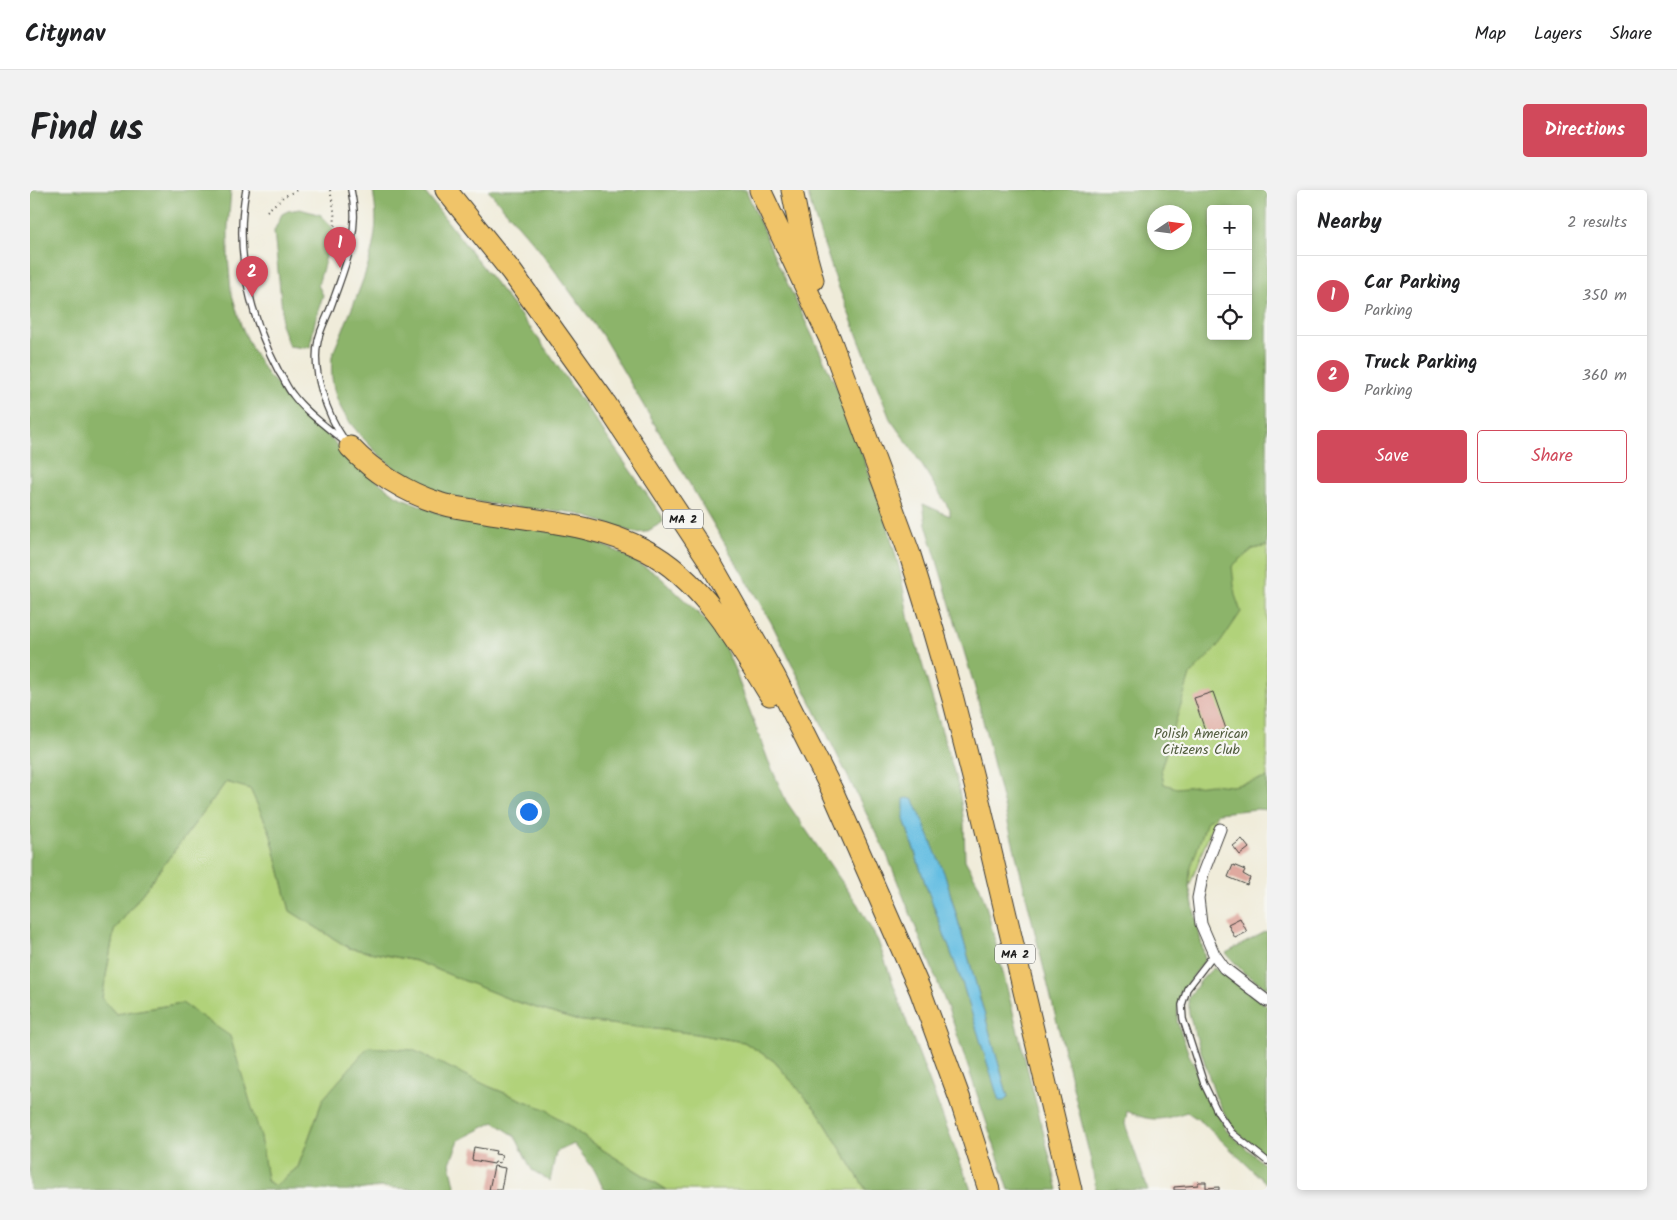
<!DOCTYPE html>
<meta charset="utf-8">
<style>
:root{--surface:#fff;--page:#f2f2f2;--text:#202124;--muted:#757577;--line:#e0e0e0;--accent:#d1495b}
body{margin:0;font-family:Kalam,sans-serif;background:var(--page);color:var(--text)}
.controls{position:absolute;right:15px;top:15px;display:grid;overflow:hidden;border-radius:5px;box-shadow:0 2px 8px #0003}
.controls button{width:45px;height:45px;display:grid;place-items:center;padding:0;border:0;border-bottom:1px solid var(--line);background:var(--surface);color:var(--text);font:25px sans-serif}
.compass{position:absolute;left:1117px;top:15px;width:45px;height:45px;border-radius:50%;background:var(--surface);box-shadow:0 2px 8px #0003;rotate:77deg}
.you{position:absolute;left:498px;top:621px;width:18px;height:18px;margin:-12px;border:4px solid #fff;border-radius:50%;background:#1a73e8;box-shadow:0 0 0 8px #1a73e833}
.badge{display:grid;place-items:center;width:32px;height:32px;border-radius:50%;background:var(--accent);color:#fff;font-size:16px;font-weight:700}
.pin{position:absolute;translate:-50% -41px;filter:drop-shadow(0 1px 2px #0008)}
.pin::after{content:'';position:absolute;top:26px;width:18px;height:15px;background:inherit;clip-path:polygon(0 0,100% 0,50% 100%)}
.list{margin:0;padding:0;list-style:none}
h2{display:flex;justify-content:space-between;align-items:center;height:65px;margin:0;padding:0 20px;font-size:21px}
h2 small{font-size:16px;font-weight:400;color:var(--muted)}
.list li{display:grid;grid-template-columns:32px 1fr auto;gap:15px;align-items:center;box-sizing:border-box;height:80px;padding:0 20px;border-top:1px solid var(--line)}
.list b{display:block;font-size:19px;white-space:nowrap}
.list p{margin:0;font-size:16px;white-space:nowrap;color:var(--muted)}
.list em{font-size:16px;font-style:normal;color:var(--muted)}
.actions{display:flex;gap:10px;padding:15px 20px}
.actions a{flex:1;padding:11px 0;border:1px solid var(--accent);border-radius:5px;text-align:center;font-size:18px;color:var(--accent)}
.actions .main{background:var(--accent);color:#fff}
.icon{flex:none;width:28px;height:28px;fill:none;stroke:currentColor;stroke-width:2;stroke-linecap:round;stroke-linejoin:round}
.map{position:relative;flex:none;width:1237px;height:1000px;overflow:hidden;border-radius:5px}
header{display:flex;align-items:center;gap:30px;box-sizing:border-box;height:70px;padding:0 25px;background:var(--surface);border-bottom:1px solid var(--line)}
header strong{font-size:24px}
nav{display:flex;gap:28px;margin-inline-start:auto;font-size:18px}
.intro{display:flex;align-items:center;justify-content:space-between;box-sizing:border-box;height:120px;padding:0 30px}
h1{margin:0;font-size:35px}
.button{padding:12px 22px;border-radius:5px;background:var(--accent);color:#fff;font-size:18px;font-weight:700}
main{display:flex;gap:30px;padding:0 30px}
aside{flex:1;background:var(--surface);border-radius:5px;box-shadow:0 2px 8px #0003}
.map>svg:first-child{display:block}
</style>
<header>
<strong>Citynav</strong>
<nav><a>Map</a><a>Layers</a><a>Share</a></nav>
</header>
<div class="intro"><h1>Find us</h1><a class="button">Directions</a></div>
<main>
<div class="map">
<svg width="1237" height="1000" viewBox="0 0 1237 1000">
<rect width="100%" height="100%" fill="#f6f6f2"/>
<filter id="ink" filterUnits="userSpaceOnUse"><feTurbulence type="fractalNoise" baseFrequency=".02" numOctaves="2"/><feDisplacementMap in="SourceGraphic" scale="10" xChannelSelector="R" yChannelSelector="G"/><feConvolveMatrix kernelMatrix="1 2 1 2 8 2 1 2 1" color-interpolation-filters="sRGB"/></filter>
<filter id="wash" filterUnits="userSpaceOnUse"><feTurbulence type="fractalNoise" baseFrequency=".0096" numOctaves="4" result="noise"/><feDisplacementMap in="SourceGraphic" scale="20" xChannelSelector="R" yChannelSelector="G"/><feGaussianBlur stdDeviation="1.12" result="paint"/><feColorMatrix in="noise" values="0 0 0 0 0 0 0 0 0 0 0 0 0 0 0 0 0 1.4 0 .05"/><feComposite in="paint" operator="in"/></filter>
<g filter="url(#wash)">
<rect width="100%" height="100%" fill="#f0ecda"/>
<path fill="#b1d27a" stroke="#66774b" d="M 1170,335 L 1223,359 L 1237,356 L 1237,615 L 1223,601 L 1187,623 L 1159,697 L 1175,770 L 1105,530 Z
M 196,592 L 220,598 L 240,642 L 260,721 L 319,758 L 386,771 L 484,811 L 545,830 L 660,843 L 714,852 L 744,871 L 788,922 L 836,1000 L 637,1000 L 565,955 L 517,920 L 460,897 L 293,909 L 268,977 L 245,996 L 237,991 L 231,947 L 152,813 L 86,824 L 72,808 L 84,741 Z"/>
<path fill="#8cb46a" stroke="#546843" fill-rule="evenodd" d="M 0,0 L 201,0 L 198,37 L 198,67 L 201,101 L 211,135 L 222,159 L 237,184 L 330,278 L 367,306 L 411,324 L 552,347 L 589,362 L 627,384 L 688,442 L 704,478 L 738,570 L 756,611 L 828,715 L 848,751 L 880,841 L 941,1000 L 836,1000 L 788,922 L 744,871 L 714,852 L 660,843 L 545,830 L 484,811 L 386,771 L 319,758 L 260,721 L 240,642 L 220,599 L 196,592 L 84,741 L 72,808 L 86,824 L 152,813 L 200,846 L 231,947 L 237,991 L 245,996 L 268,977 L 293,909 L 338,857 L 383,860 L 460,897 L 517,920 L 565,955 L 637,1000 L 576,1000 L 573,998 L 565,981 L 544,954 L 526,962 L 520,991 L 502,980 L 485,946 L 464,932 L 429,950 L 420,973 L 426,1000 L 394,1000 L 350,997 L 325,1000 L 0,1000 Z
M 343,0 L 393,0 L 508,148 L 632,326 L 633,332 L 616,342 L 605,343 C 585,337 564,328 544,323 C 528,320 511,320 495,318 C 423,310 384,305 333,248 C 310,223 299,202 302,166 C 316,130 341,81 345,42 C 347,28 345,14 343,0 Z
M 458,0 L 716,0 L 743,63 L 809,202 L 855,326 L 871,385 L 878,426 L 929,599 L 934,633 L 935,670 L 949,695 L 957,719 L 1028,1000 L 979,1000 L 922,829 L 857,665 L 741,432 L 572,145 L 508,58 ZM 874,629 L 915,685 L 978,907 L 969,910 L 932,792 L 895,693 Z
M 777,0 L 1237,0 L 1237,356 L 1223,359 L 1202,376 L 1205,405 L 1211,422 L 1188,456 L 1160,485 L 1131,579 L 1134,594 L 1147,598 L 1181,594 L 1202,596 L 1237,588 L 1237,620 L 1227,619 L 1188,623 L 1177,631 L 1160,680 L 1159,697 L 1175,770 L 1149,805 L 1147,831 L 1159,865 L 1196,940 L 1237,977 L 1237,994 L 1172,932 L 1157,922 C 1131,930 1123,933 1097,921 L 1095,934 L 1118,1000 L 1066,1000 L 1061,971 L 945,498 L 896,334 L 893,314 L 920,326 L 920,320 L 883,261 L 860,229 L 807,93 L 782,19 ZM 1181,19 L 1218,19 L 1218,146 L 1181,146 ZM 1124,22 L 1154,22 L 1154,52 L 1124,52 Z
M 270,19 L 291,25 L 304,39 L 288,95 L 293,105 L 285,131 L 280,157 L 275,158 L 259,156 L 251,134 L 252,120 L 244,41 L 252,24 L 258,21 Z
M 1237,741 L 1237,798 L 1215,784 L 1196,763 Z
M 1183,778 L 1189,781 L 1237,816 L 1237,966 L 1209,944 L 1198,931 L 1185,905 L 1159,824 L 1158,808 L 1172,789 Z"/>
<path fill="#65bee2" stroke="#406d7f" d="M 878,608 L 884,610 L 915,685 L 978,907 L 974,911 L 969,911 L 932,792 L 895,693 L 874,629 L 874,609 Z"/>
<g id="blocks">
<path fill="#dfa99f" d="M 1183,502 L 1196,539 L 1177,546 L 1164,508 Z
M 1212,649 L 1219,658 L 1210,665 L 1203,656 Z
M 1203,675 L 1215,680 L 1213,684 L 1220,688 L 1217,695 L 1198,687 Z
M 1210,728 L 1217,742 L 1205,748 L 1198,734 Z
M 444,957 L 466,961 L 465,964 L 472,965 L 470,973 L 465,972 L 464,974 L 442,970 Z
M 464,976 L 475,978 L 471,1000 L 459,1000 Z
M 1168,992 L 1176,992 L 1176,998 L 1189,997 L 1189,1000 L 1144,1000 L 1144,997 L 1168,995 Z"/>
</g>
</g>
<g filter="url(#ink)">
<use href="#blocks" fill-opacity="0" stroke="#3c3b38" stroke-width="1"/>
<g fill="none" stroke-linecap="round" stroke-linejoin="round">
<defs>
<path id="lane" d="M 216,0 C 204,61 220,128 249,182 C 254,189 257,198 263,205 C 277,224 299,238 317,254
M 314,249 C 297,225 281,180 288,151 C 290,140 296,129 300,119 C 310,91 323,60 324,30 C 325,20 323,10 321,0
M 1184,764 L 1157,799 L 1152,815 L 1153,829 L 1174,894 L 1188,923 L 1202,943 L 1237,971"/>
<path id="street" d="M 1190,639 L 1173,683 L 1168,708 L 1171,734 L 1184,764 L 1194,778 L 1237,811"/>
<path id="highway" d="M 416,0 L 481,81 L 572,208 L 680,372 L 745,487 L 802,600 L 890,800 L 931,912 L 959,1000
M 730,0 L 800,149 L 880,365 L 899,426 L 923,509 L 950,615 L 1041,1000
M 762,0 L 772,50 L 783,90
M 320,257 C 343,282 377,303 409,313 C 420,317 432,318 443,320 C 501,331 561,332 615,360 C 670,388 709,454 740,505"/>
</defs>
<use href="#lane" stroke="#3c3b38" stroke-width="8"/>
<use href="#street" stroke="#3c3b38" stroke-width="13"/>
<use href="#highway" stroke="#3c3b38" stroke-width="23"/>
<path stroke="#3c3b38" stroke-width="2" stroke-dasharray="1 4" stroke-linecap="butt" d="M 300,0 L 304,19 L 305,36
M 237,21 L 253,7 L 267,0"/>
<use href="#lane" stroke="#fff" stroke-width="5.5"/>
<use href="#street" stroke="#fff" stroke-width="11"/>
<use href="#highway" stroke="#f0c469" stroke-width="21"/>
</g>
</g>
<g text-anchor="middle" stroke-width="4.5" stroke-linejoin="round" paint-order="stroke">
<g fill="#f6f6f2" stroke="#5d5d5c" stroke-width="1">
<rect x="633" y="319.5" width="40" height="19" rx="4"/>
<rect x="965" y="754.5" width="40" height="19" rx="4"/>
</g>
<g font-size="12" font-weight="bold" fill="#1c1c1c">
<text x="653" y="333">MA 2</text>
<text x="985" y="768">MA 2</text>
</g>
<g font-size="14" fill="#505c3d" stroke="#f6f6f2">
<text x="1171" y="548">Polish American<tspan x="1171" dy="16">Citizens Club</tspan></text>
</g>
</g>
</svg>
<div class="controls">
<button>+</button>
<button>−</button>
<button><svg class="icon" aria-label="locate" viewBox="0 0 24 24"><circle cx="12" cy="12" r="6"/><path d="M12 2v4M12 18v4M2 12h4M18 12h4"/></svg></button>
</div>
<svg class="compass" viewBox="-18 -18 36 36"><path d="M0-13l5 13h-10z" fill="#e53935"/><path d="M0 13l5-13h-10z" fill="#757577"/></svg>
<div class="you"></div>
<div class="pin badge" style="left:310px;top:78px">1</div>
<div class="pin badge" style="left:222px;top:107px">2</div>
</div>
<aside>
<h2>Nearby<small>2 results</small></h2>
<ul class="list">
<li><span class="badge">1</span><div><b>Car Parking</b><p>Parking</p></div><em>350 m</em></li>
<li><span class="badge">2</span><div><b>Truck Parking</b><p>Parking</p></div><em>360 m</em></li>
</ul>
<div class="actions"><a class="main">Save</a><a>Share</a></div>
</aside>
</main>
